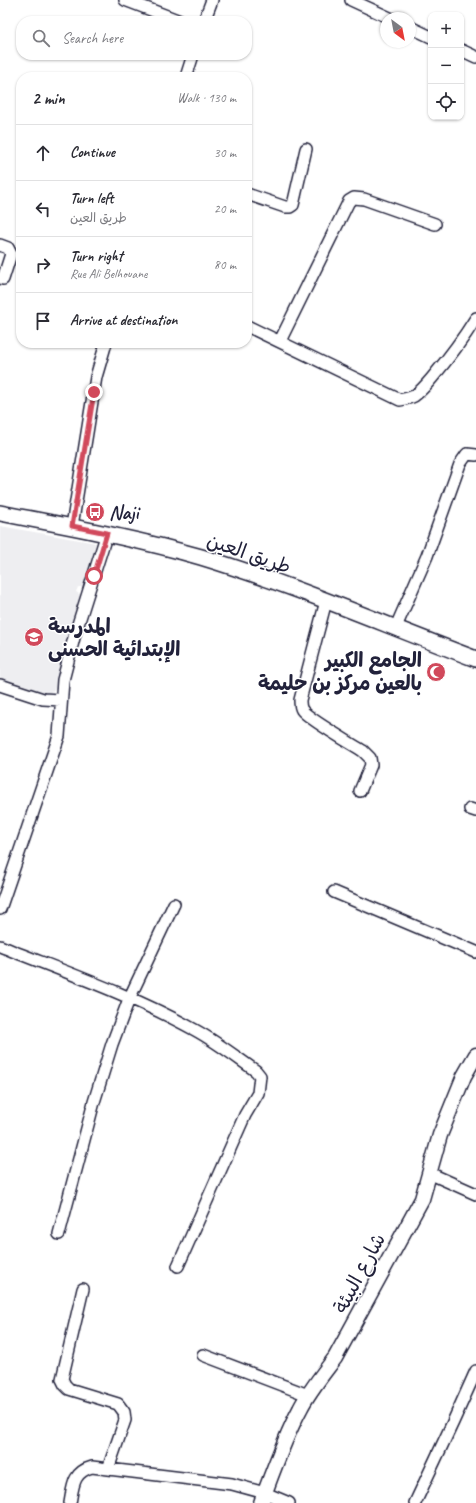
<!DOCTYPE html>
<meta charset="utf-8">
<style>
:root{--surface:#fff;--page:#f7f7f7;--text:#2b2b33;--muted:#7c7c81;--line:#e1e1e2}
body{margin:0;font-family:Caveat,"Playpen Sans Arabic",sans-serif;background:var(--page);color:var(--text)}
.controls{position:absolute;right:12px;top:12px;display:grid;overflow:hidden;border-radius:8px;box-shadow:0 1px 3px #0004}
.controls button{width:36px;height:36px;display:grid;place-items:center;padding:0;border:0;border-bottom:1px solid var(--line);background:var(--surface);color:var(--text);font:20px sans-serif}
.compass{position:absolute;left:380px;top:12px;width:36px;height:36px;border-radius:50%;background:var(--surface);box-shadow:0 1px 3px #0004;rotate:148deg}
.stop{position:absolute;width:12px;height:12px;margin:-9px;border:3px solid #d1495b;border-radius:50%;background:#fff}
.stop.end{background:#d1495b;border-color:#fff;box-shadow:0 1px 4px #0008}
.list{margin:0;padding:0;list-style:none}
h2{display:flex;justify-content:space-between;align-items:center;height:52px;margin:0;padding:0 16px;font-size:17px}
h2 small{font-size:13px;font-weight:400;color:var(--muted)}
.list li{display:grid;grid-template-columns:26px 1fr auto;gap:12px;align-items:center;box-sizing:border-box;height:56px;padding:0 16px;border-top:1px solid var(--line)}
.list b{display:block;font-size:15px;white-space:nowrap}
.list p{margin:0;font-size:13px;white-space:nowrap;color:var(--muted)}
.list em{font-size:13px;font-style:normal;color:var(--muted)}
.icon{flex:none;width:22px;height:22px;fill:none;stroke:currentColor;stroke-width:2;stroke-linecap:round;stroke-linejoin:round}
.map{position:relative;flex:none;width:476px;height:1503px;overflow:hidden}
.search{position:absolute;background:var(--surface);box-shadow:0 1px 3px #0004;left:16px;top:16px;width:236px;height:44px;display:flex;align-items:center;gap:10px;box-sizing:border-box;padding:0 14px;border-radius:16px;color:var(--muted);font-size:15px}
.panel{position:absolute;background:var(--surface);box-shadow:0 1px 3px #0004;left:16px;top:72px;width:236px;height:276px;border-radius:16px}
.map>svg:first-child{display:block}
</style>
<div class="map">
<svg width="476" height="1503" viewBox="0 0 476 1503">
<rect width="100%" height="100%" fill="#fff"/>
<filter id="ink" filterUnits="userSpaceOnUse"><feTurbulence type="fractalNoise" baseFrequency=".025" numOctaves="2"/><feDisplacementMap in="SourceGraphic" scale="8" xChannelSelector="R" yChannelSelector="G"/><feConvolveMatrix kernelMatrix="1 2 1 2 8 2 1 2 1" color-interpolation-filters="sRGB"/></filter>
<g filter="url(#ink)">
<path fill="#eeeef1" d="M 0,526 L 96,543 L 84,587 L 78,587 L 76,592 L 81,595 L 54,690 L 46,694 L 0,680 Z"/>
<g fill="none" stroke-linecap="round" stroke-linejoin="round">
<defs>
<path id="minor" d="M 125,0 L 180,21
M 351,0 L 390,18
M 204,21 L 212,0
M 410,27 L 431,37
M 461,50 L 476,57
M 186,77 L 193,55
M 247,194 L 285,207 L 290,207 L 293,205 L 306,149
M 0,245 L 8,248 L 11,254 L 3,279
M 247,326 L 400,400 C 405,399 410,398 414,396 C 421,391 427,384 432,378 C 448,359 463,339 476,318
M 280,341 L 349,201 L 354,198 L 364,199 L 435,224
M 72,526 L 96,377 L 106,343
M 326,601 L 300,700 C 300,703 300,707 302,710 C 307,718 352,744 363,751 L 370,758 L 371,765 L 360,791
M 395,629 L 427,556 L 460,464 L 467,454 L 476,455
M 0,685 L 43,699 L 61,700
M 470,809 L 476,811
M 334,892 L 476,952
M 0,909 L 59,736 L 63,680 L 75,634 L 107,533
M 0,946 C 65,972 134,996 195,1030 C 217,1042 236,1057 256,1071 L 260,1076 L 258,1093 L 245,1115 L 178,1266
M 429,1173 L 476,1194
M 59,1234 L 94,1102 L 112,1044 L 129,999 L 174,904
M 83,1289 L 62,1379 L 65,1385 L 69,1389 L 118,1404 L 124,1412 L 125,1420 L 108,1469
M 203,1355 L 308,1395
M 70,1503 C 73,1486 73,1472 92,1467 L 232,1484 L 265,1493 L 289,1503
M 415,1503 L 453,1422 L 476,1371"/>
<path id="tertiary" d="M 261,1503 C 273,1471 284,1439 300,1409 C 309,1391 323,1374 335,1358 L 422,1199 L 440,1135 L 464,1076 L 476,1055"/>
<path id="secondary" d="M 0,513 C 67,526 135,538 201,557 C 294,585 385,625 476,659"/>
</defs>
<use href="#minor" stroke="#22223b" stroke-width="14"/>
<use href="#tertiary" stroke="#22223b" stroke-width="17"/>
<use href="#secondary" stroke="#22223b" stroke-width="18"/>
<use href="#minor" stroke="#fff" stroke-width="11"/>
<use href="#tertiary" stroke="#fff" stroke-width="14"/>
<use href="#secondary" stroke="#fff" stroke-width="15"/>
</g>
</g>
<g fill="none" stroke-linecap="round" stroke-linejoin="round" filter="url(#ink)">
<path stroke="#d1495b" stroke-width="5" d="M 94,576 L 107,533 L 72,526 L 94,392"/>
</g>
<defs>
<symbol id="bus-disc" viewBox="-11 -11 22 22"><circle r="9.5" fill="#d1495b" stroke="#fff"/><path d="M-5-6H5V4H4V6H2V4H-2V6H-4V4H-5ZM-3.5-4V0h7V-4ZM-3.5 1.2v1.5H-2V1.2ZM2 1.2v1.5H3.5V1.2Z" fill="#fff"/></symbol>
<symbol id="school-disc" viewBox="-11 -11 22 22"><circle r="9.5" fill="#d1495b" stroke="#fff"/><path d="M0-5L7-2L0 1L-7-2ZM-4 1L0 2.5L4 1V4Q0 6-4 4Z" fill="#fff"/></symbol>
<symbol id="mosque-disc" viewBox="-11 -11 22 22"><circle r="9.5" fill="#d1495b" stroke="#fff"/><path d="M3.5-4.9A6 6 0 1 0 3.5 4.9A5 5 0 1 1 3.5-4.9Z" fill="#fff"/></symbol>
</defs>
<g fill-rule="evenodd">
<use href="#bus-disc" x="84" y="501" width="22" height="22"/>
<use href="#school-disc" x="23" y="626" width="22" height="22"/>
<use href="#mosque-disc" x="425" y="661" width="22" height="22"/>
</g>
<g text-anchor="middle" stroke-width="3" stroke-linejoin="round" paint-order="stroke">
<g font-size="20" font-weight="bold" fill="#22223b" stroke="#fff" text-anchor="start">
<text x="109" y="519">Naji</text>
<text x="48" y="633">المدرسة<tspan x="48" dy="23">الإبتدائية الحسنى</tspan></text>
<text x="422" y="667" text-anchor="end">الجامع الكبير<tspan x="422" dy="23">بالعين مركز بن حليمة</tspan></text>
</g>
<g font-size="20" fill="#22223b" stroke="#fff">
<text transform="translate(249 553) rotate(19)" y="7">طريق العين</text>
<text transform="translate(359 1273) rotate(-62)" y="7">شارع البيئة</text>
</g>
</g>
</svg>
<div class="controls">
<button>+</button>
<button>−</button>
<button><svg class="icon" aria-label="locate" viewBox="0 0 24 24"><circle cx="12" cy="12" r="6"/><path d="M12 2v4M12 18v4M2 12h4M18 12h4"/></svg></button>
</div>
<svg class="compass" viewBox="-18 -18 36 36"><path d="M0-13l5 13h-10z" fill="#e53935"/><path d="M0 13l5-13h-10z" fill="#7c7c81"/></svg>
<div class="stop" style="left:94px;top:576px"></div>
<div class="stop end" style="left:94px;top:392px"></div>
<div class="search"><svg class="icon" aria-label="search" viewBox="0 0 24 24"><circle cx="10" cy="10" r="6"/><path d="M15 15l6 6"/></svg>Search here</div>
<section class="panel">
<h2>2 min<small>Walk · 130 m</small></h2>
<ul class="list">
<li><svg class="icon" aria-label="ahead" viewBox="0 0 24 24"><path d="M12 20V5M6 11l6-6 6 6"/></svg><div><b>Continue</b></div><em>30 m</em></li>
<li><svg class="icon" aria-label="left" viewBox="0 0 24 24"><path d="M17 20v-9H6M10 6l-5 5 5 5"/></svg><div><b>Turn left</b><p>طريق العين</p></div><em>20 m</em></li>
<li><svg class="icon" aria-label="right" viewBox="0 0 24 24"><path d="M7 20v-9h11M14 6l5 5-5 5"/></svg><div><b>Turn right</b><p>Rue Ali Belhouane</p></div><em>80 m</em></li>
<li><svg class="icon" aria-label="arrive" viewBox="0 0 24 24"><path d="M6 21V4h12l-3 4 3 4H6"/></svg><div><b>Arrive at destination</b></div></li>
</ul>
</section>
</div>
